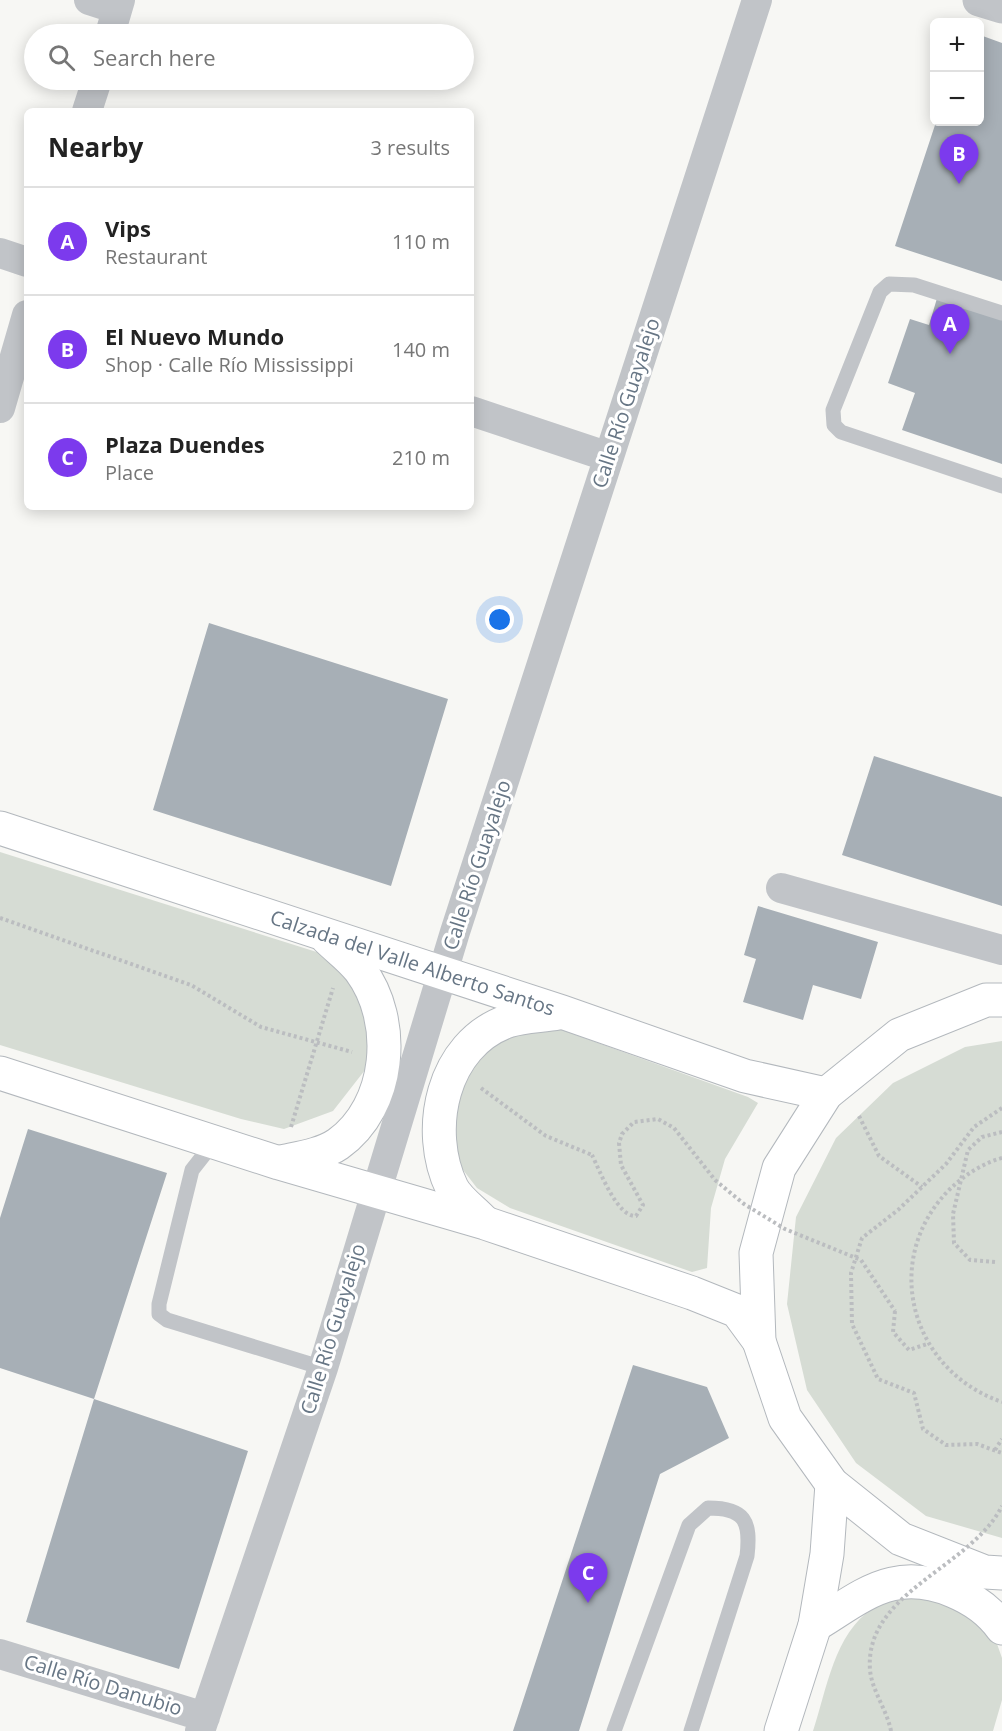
<!DOCTYPE html>
<meta charset="utf-8">
<style>
:root{--surface:#fff;--page:#f2f2f2;--text:#222;--muted:#767676;--line:#e0e0e0;--accent:#7c3aed}
body{margin:0;font-family:"Open Sans",sans-serif;background:var(--page);color:var(--text)}
.controls{position:absolute;right:18px;top:18px;display:grid;overflow:hidden;border-radius:9px;box-shadow:0 3px 15px #0003}
.controls button{width:54px;height:54px;display:grid;place-items:center;padding:0;border:0;border-bottom:2px solid var(--line);background:var(--surface);color:var(--text);font:30px sans-serif}
.you{position:absolute;left:500px;top:620px;width:21px;height:21px;margin:-15px;border:4px solid #fff;border-radius:50%;background:#1a73e8;box-shadow:0 0 0 9px #1a73e833}
.badge{display:grid;place-items:center;width:39px;height:39px;border-radius:50%;background:var(--accent);color:#fff;font-size:20px;font-weight:700}
.pin{position:absolute;translate:-50% -50px;filter:drop-shadow(0 2px 3px #0008)}
.pin::after{content:'';position:absolute;top:32px;width:21px;height:18px;background:inherit;clip-path:polygon(0 0,100% 0,50% 100%)}
.list{margin:0;padding:0;list-style:none}
h2{display:flex;justify-content:space-between;align-items:center;height:78px;margin:0;padding:0 24px;font-size:26px}
h2 small{font-size:20px;font-weight:400;color:var(--muted)}
.list li{display:grid;grid-template-columns:39px 1fr auto;gap:18px;align-items:center;box-sizing:border-box;height:108px;padding:0 24px;border-top:2px solid var(--line)}
.list b{display:block;font-size:22px;white-space:nowrap}
.list p{margin:0;font-size:20px;white-space:nowrap;color:var(--muted)}
.list em{font-size:20px;font-style:normal;color:var(--muted)}
.icon{flex:none;width:33px;height:33px;fill:none;stroke:currentColor;stroke-width:2;stroke-linecap:round;stroke-linejoin:round}
.map{position:relative;flex:none;width:1002px;height:1731px;overflow:hidden}
.search{position:absolute;background:var(--surface);box-shadow:0 3px 15px #0003;left:24px;top:24px;width:450px;height:66px;display:flex;align-items:center;gap:15px;box-sizing:border-box;padding:0 21px;border-radius:33px;color:var(--muted);font-size:22px}
.panel{position:absolute;background:var(--surface);box-shadow:0 3px 15px #0003;left:24px;top:108px;width:450px;height:402px;border-radius:9px}
.map>svg:first-child{display:block}
</style>
<div class="map">
<svg width="1002" height="1731" viewBox="0 0 1002 1731">
<rect width="100%" height="100%" fill="#f7f7f4"/>
<path fill="#d6dcd4" d="M 0,852 L 323,954 L 353,981 L 372,1023 L 365,1070 L 333,1111 L 284,1129 L 241,1119 L 0,1045 Z
M 551,1026 L 748,1097 L 758,1103 L 725,1159 L 711,1208 L 707,1268 L 692,1272 L 510,1208 L 477,1188 L 453,1157 L 459,1064 L 483,1040 Z
M 1002,1041 L 1002,1538 L 926,1516 L 856,1463 L 807,1390 L 787,1304 L 796,1217 L 836,1138 L 893,1083 L 965,1047 Z
M 904,1596 L 952,1602 L 996,1641 L 1002,1658 L 1002,1700 L 993,1731 L 813,1731 C 827,1689 834,1634 873,1608 C 882,1603 894,1600 904,1596 Z"/>
<path fill="#a7afb6" d="M 980,35 L 1002,43 L 1002,281 L 895,246 L 936,122 L 980,122 Z
M 938,295 L 1002,317 L 1002,464 L 902,430 L 915,393 L 888,383 L 910,319 L 929,325 Z
M 209,623 L 448,699 L 391,886 L 153,810 Z
M 874,756 L 1002,797 L 1002,906 L 842,855 Z
M 758,906 L 878,942 L 861,999 L 813,985 L 803,1020 L 743,1002 L 756,959 L 744,955 Z
M 28,1129 L 167,1173 L 94,1399 L 0,1368 L 0,1218 Z
M 633,1365 L 707,1387 L 729,1438 L 660,1474 L 579,1731 L 513,1731 Z
M 94,1399 L 248,1451 L 179,1669 L 26,1622 Z"/>
<g fill="none" stroke-linecap="round" stroke-linejoin="round">
<defs>
<g id="secondary">
<path id="s1" d="M 0,828 L 562,1012 L 745,1076 L 826,1094"/>
<path d="M 1002,1000 L 986,1000 L 899,1035 L 826,1094 L 779,1168 L 756,1253 L 759,1341 L 785,1418 L 832,1484 L 901,1539 L 985,1572 L 1002,1573"/>
<path d="M 0,1073 L 279,1163 L 485,1223 L 692,1293 L 737,1311 L 759,1341"/>
<path d="M 281,1162 C 299,1158 322,1155 338,1144 C 391,1106 398,1021 360,970 C 351,958 337,948 327,938"/>
<path d="M 483,1221 C 474,1211 458,1200 452,1188 C 424,1130 442,1044 508,1021 C 523,1016 542,1016 558,1013"/>
<path d="M 815,1625 C 839,1611 865,1590 892,1584 C 931,1575 980,1597 1002,1628"/>
<path d="M 781,1731 L 815,1625 L 827,1554 L 832,1484"/>
</g>
</defs>
<use href="#secondary" stroke="#b3b8bd" stroke-width="35"/>
<path stroke="#bbbdc0" stroke-width="4" stroke-dasharray="3 3" stroke-linecap="butt" d="M 0,918 L 191,985 L 261,1027 L 352,1052
M 481,1088 L 546,1136 L 592,1155
M 1002,1108 L 974,1127 L 946,1164 L 898,1210 L 862,1238 L 851,1273 L 852,1324 L 878,1379 L 914,1393 L 923,1429 L 946,1445 L 977,1444 L 1002,1453
M 859,1116 L 879,1156 L 922,1187
M 291,1127 L 333,988
M 1002,1158 C 983,1163 965,1175 951,1188 C 880,1257 909,1370 1002,1402
M 995,1262 L 970,1260 L 954,1243 L 953,1214 L 968,1150 L 982,1137 L 1002,1132
M 895,1311 L 893,1332 L 909,1350 L 927,1344
M 995,1450 L 1002,1439"/>
<path stroke="#c1c4c8" stroke-width="15" d="M 1002,313 L 914,285 L 889,284 L 880,292 L 833,410 L 834,425 L 841,432 L 1002,486
M 214,1142 L 192,1170 L 159,1304 L 159,1314 L 167,1320 L 323,1368
M 614,1731 L 689,1525 L 708,1508 C 745,1508 751,1521 747,1556 L 691,1731"/>
<path stroke="#c1c4c8" stroke-width="30" d="M 89,0 L 117,9
M 110,34 L 120,0
M 87,111 L 97,80
M 0,253 L 27,262
M 0,408 L 27,315
M 471,411 L 609,457
M 781,888 L 1002,950
M 0,1654 L 205,1717
M 200,1731 L 323,1368 L 455,932 L 757,0"/>
<path stroke="#c1c4c8" stroke-width="33" d="M 979,0 L 1002,7"/>
<use href="#secondary" stroke="#fff" stroke-width="33"/>
<path stroke="#bbbdc0" stroke-width="4" stroke-dasharray="3 3" stroke-linecap="butt" d="M 592,1155 C 600,1171 617,1217 636,1216 L 643,1205 L 621,1165 L 619,1143 L 622,1134 L 634,1122 L 658,1119 L 674,1128 L 715,1180 L 744,1204 L 785,1229 L 861,1260 L 895,1311
M 891,1731 C 887,1710 872,1691 870,1670 C 864,1592 971,1568 1002,1506"/>
</g>
<g text-anchor="middle" stroke-width="6" stroke-linejoin="round" paint-order="stroke">
<g font-size="20" fill="#677685" stroke="#fff">
<text transform="translate(626 403) rotate(-72)" y="7">Calle Río Guayalejo</text>
<text transform="translate(477 865) rotate(-72)" y="7">Calle Río Guayalejo</text>
<text dy="7" stroke="none"><textPath href="#s1" startOffset="434">Calzada del Valle Alberto Santos</textPath></text>
<text transform="translate(333 1329) rotate(-73)" y="7">Calle Río Guayalejo</text>
<text transform="translate(103 1685) rotate(17)" y="7">Calle Río Danubio</text>
</g>
</g>
</svg>
<div class="controls">
<button>+</button>
<button>−</button>
</div>
<div class="you"></div>
<div class="pin badge" style="left:950px;top:354px">A</div>
<div class="pin badge" style="left:959px;top:184px">B</div>
<div class="pin badge" style="left:588px;top:1603px">C</div>
<div class="search"><svg class="icon" aria-label="search" viewBox="0 0 24 24"><circle cx="10" cy="10" r="6"/><path d="M15 15l6 6"/></svg>Search here</div>
<section class="panel">
<h2>Nearby<small>3 results</small></h2>
<ul class="list">
<li><span class="badge">A</span><div><b>Vips</b><p>Restaurant</p></div><em>110 m</em></li>
<li><span class="badge">B</span><div><b>El Nuevo Mundo</b><p>Shop · Calle Río Mississippi</p></div><em>140 m</em></li>
<li><span class="badge">C</span><div><b>Plaza Duendes</b><p>Place</p></div><em>210 m</em></li>
</ul>
</section>
</div>
